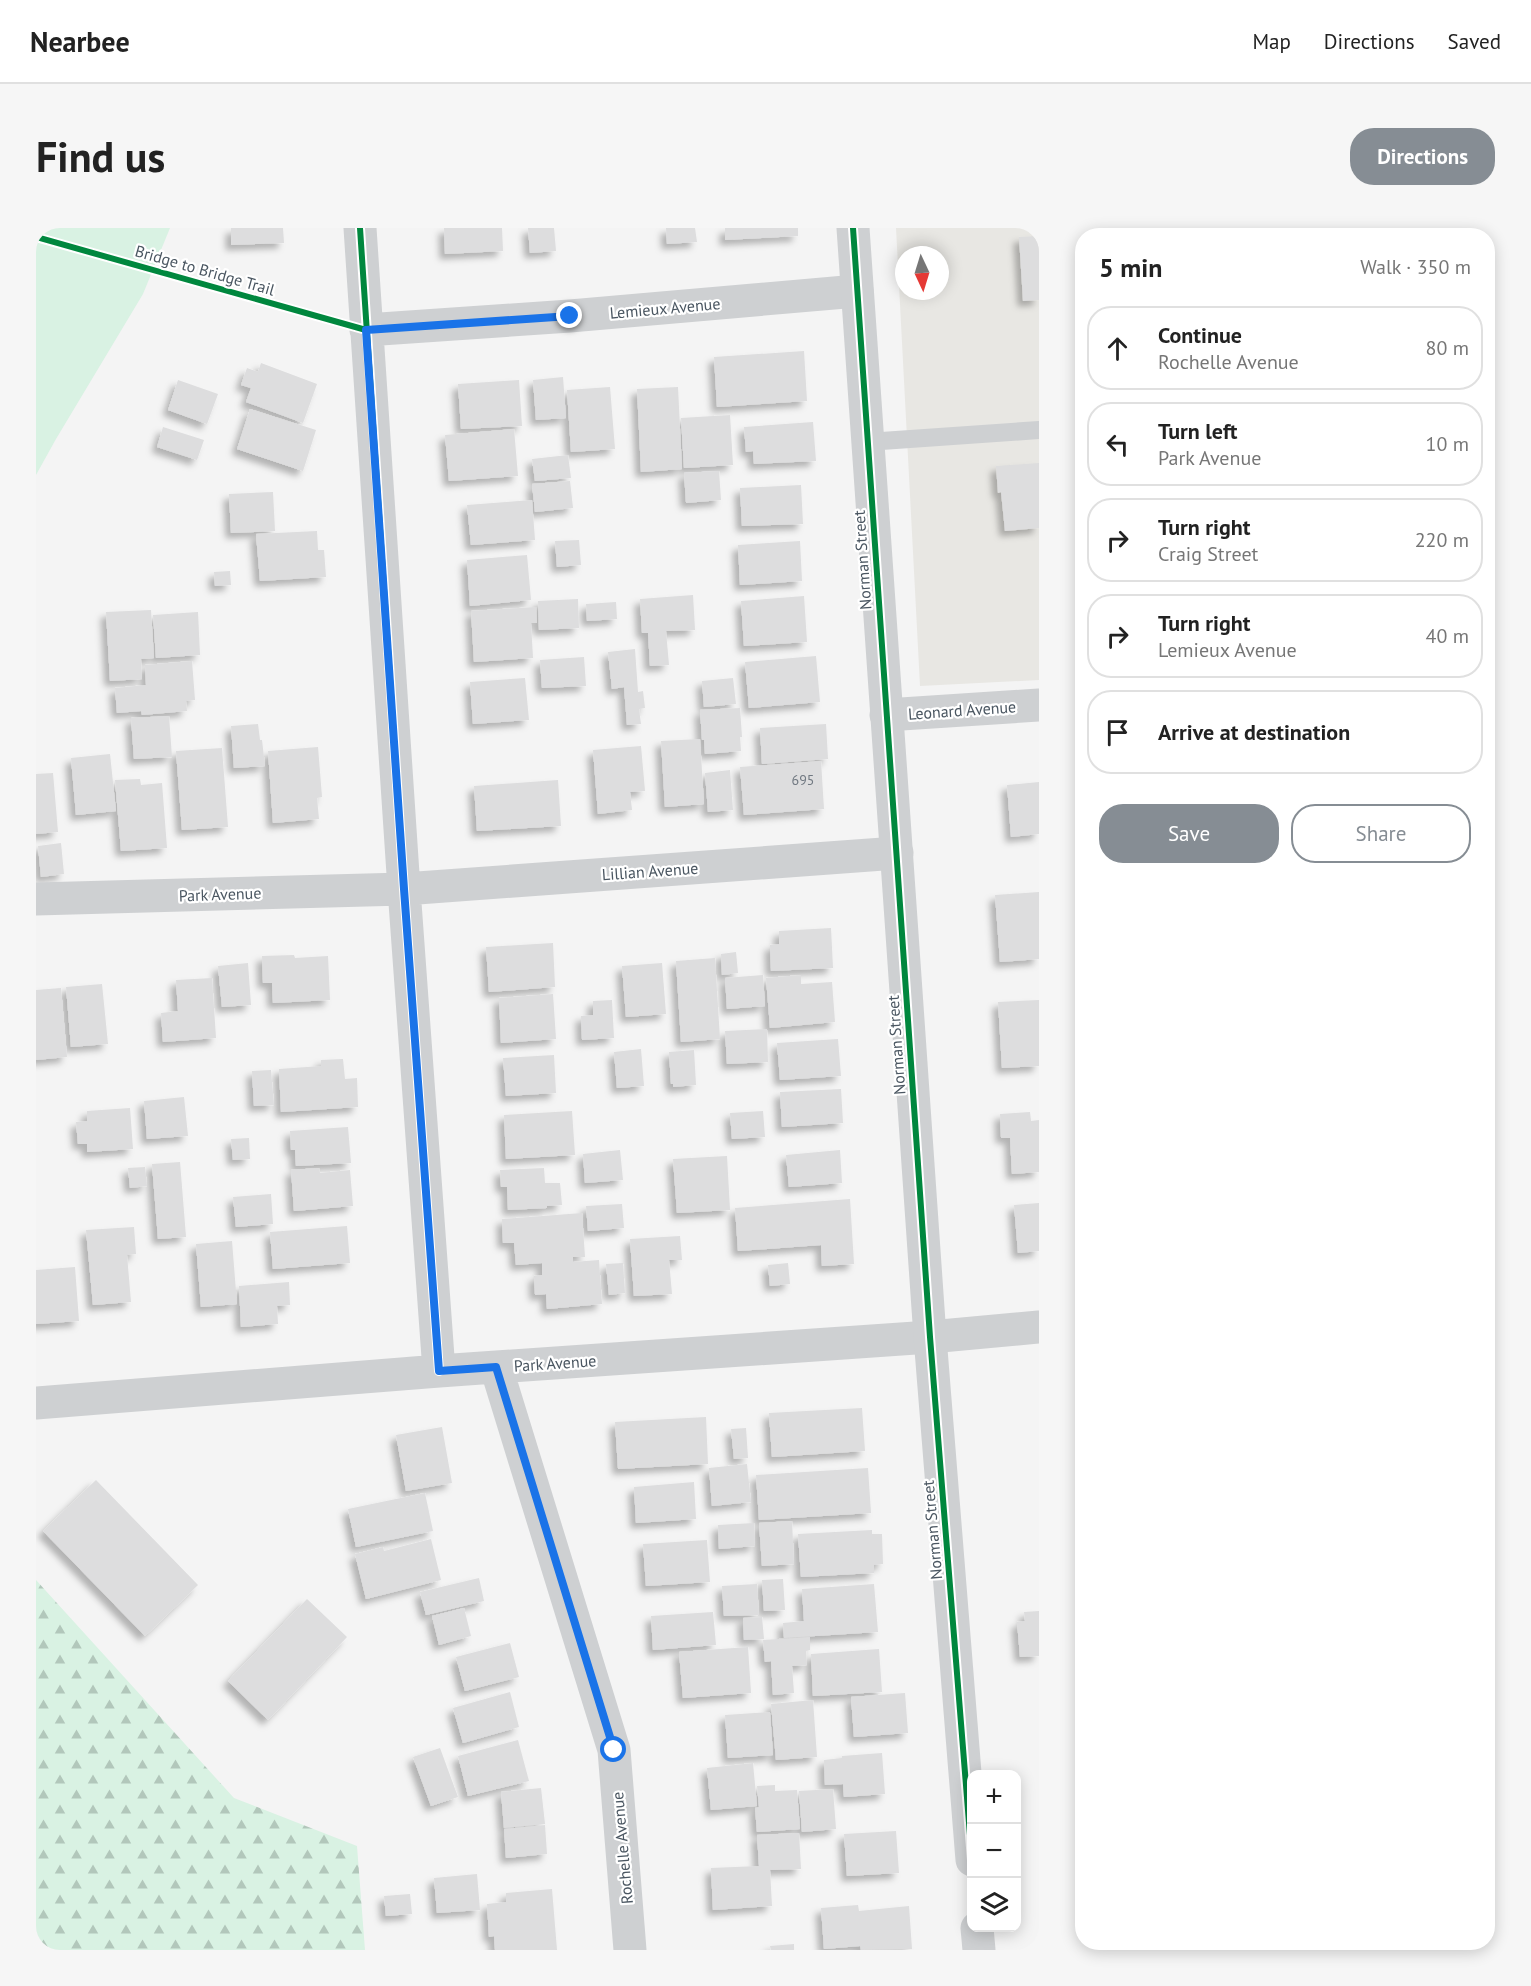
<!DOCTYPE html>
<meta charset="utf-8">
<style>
:root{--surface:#fff;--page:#f6f6f6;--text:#222;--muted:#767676;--line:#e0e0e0;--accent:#868d94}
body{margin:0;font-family:"PT Sans",sans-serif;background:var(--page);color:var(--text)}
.controls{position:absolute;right:18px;bottom:18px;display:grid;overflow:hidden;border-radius:12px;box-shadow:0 3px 15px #0003}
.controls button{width:54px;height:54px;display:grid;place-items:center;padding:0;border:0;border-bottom:2px solid var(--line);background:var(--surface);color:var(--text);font:30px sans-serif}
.compass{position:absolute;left:859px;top:18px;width:54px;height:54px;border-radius:50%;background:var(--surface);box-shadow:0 3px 15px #0003;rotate:176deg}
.stop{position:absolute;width:18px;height:18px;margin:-14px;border:4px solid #1a73e8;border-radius:50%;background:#fff}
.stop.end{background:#1a73e8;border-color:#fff;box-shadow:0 2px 6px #0008}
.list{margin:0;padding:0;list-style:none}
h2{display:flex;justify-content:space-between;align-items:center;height:78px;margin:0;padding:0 24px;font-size:26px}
h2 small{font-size:20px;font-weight:400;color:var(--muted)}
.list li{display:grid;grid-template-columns:39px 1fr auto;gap:18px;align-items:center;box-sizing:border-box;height:84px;margin:0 12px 12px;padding:0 12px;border:2px solid var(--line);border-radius:24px}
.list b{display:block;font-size:22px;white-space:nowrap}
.list p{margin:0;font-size:20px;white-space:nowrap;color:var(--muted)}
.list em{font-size:20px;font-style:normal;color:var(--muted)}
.actions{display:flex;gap:12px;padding:18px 24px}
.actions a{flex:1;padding:14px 0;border:2px solid var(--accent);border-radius:24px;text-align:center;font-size:21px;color:var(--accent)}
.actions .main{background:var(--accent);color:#fff}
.icon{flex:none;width:33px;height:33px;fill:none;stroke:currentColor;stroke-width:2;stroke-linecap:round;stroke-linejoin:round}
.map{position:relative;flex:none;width:1003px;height:1722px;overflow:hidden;border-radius:24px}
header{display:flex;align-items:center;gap:36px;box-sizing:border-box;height:84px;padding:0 30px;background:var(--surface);border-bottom:2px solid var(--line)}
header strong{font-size:28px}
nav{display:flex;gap:33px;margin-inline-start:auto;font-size:21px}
.intro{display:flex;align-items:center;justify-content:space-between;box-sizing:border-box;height:144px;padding:0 36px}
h1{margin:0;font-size:42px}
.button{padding:15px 27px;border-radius:24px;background:var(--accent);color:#fff;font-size:21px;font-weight:700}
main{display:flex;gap:36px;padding:0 36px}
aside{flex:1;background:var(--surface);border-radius:24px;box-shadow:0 3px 15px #0003}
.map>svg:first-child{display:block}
</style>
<header>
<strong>Nearbee</strong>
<nav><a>Map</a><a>Directions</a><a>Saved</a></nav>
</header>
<div class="intro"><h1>Find us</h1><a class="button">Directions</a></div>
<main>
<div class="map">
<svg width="1003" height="1722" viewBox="0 0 1003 1722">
<defs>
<pattern id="forest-firs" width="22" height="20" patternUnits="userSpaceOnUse" patternTransform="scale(1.5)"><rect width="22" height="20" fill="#d9f2e3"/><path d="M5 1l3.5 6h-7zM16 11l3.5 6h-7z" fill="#b2c7bb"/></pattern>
<filter id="shadow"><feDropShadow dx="-5.5" dy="5.5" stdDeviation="3" flood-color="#0004"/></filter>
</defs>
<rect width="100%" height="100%" fill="#f4f4f4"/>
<path fill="#e8e7e3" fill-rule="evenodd" d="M 860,0 L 1003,0 L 1003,452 L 884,458 ZM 868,27 L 904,27 L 904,63 L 868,63 Z"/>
<path fill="url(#forest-firs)" d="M 0,1352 L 198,1570 L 321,1618 L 329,1722 L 0,1722 Z"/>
<path fill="#d9f2e3" d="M 0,0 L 134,0 L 107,66 L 20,211 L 0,247 Z"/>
<path fill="#ddddde" filter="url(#shadow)" d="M 195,0 L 247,0 L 248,15 L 195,17 Z
M 408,0 L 466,0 L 467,23 L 409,26 Z
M 492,0 L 518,0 L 520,23 L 494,25 Z
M 630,0 L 659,0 L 661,14 L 631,16 Z
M 689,0 L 762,0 L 762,8 L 689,12 Z
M 1003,8 L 1003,72 L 987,73 L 983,9 Z
M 768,123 L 771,173 L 681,179 L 678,129 Z
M 225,135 L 281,156 L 267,195 L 210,174 L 215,160 L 205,157 L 211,140 L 222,144 Z
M 527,149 L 530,190 L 500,192 L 497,152 Z
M 142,152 L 182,166 L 171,196 L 132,182 Z
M 483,152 L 486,198 L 425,201 L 422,156 Z
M 574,159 L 579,221 L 535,224 L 531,162 Z
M 642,159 L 646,241 L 605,244 L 601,161 Z
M 214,181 L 280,202 L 267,243 L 201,221 Z
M 694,187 L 697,237 L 648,240 L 645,190 Z
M 777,194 L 780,233 L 718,236 L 717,223 L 710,224 L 708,199 Z
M 127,199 L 168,212 L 161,232 L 121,219 Z
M 478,201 L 482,248 L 413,253 L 409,207 Z
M 532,227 L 535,250 L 499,253 L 496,231 Z
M 1003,235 L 1003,300 L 969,303 L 965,264 L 962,265 L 960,238 Z
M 683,243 L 685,272 L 650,275 L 648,245 Z
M 534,253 L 537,280 L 499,284 L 496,256 Z
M 765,257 L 767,296 L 706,298 L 704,260 Z
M 237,264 L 239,303 L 195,305 L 193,266 Z
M 496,272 L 499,312 L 435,317 L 431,277 Z
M 281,303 L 282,322 L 288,322 L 290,349 L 224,353 L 220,306 Z
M 543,312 L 545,337 L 521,339 L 519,313 Z
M 764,313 L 766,353 L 704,357 L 702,317 Z
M 491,327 L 495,372 L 434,378 L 431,332 Z
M 194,343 L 195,357 L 179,358 L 178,344 Z
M 657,367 L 659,402 L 630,403 L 633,437 L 614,438 L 612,405 L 606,405 L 604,371 Z
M 768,368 L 771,414 L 708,418 L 705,373 Z
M 542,371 L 543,400 L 503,402 L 502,373 Z
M 580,374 L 581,391 L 551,393 L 550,376 Z
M 500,379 L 501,395 L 495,395 L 497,430 L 438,434 L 435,383 Z
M 115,382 L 118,430 L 105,431 L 106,451 L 74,453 L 70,384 Z
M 162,384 L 164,427 L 120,430 L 117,387 Z
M 599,421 L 602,464 L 607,463 L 609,480 L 603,481 L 605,496 L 591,497 L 588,459 L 576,461 L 572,424 Z
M 780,428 L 784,474 L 713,480 L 709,434 Z
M 548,429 L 550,458 L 506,460 L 504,432 Z
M 156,433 L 159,472 L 150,473 L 151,483 L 106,487 L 105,483 L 81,485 L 79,460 L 110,457 L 109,437 Z
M 489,450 L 493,492 L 437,496 L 434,454 Z
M 697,450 L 700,476 L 668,479 L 666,453 Z
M 704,480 L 706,509 L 704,509 L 705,523 L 669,526 L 668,512 L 666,512 L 664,482 Z
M 133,488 L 136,529 L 98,531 L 95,490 Z
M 222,496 L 224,512 L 226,512 L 229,538 L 198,540 L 195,498 Z
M 790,496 L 792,531 L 726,536 L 724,500 Z
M 664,511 L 668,576 L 629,579 L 625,513 Z
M 605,518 L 609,563 L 594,564 L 596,582 L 562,586 L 557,522 Z
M 282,519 L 286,569 L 281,570 L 283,591 L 237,595 L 232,523 Z
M 186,520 L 192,599 L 146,602 L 140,523 Z
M 74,526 L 80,583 L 40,587 L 35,530 Z
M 785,533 L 788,581 L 708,587 L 704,539 Z
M 694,542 L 697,582 L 672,584 L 669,545 Z
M 17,545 L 22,604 L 0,606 L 0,546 Z
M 104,551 L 105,557 L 126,555 L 131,620 L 85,623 L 79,552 Z
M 522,552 L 525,598 L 441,603 L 438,558 Z
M 1003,554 L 1003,606 L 975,609 L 971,557 Z
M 25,615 L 28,646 L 5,649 L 2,618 Z
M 1003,664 L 1003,731 L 964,734 L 959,667 Z
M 795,700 L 797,740 L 735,743 L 734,717 L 743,716 L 743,703 Z
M 517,715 L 519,759 L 453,764 L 450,719 Z
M 700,724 L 702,745 L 686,747 L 685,726 Z
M 258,727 L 259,730 L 292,728 L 294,772 L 237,775 L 236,755 L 227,755 L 226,728 Z
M 679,730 L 684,811 L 645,814 L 640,733 Z
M 212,735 L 215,777 L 186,779 L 182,738 Z
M 626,735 L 630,786 L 590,789 L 586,738 Z
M 727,747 L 729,778 L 691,781 L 689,750 Z
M 765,747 L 765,756 L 796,754 L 799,794 L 734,800 L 730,750 Z
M 176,750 L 180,810 L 127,814 L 125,785 L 142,783 L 140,752 Z
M 66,756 L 72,816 L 35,819 L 30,759 Z
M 25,760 L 31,829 L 0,832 L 0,762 Z
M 517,766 L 520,811 L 465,815 L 463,770 Z
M 576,772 L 578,810 L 546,812 L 545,788 L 557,787 L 557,773 Z
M 1003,772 L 1003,838 L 966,840 L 962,774 Z
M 731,801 L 732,834 L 691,836 L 689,803 Z
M 802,811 L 805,848 L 744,852 L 741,815 Z
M 605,821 L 608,858 L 581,860 L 578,824 Z
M 658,822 L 660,857 L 637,859 L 637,856 L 635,856 L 633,824 Z
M 518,827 L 520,865 L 470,868 L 467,830 Z
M 307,831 L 309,851 L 321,850 L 322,879 L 245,884 L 243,841 L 285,838 L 285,832 Z
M 235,842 L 238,877 L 218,878 L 216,843 Z
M 805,861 L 807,895 L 746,899 L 744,864 Z
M 148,869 L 152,908 L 111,911 L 108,873 Z
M 94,880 L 97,921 L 51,924 L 51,916 L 42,916 L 40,894 L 51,893 L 51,883 Z
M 536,883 L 539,927 L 470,931 L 468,887 Z
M 727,883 L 729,909 L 696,911 L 694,885 Z
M 994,884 L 995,893 L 1003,892 L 1003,944 L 976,946 L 974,910 L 965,910 L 964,886 Z
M 312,899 L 315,935 L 260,938 L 259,922 L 255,922 L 254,903 Z
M 213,910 L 214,931 L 197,932 L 195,911 Z
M 584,922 L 587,952 L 549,955 L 547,926 Z
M 804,922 L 806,955 L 753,959 L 750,927 Z
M 691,928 L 694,982 L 641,985 L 637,931 Z
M 144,934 L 150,1009 L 122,1011 L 116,936 Z
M 109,939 L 111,958 L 94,960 L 92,940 Z
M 283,940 L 284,945 L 314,942 L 317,978 L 258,983 L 255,942 Z
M 508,940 L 509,955 L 524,955 L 526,977 L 511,978 L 511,980 L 472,982 L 471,959 L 465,959 L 464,942 Z
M 235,966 L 237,996 L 200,999 L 197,969 Z
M 814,971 L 818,1036 L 786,1038 L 785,1017 L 702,1023 L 699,980 Z
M 1003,975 L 1003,1023 L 982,1025 L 978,977 Z
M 586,976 L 588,1000 L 552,1003 L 550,978 Z
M 546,985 L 549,1029 L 537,1029 L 537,1034 L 563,1032 L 566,1076 L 511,1081 L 510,1066 L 499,1067 L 498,1048 L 506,1047 L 506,1035 L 480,1037 L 478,1015 L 467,1015 L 466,991 Z
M 311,998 L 314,1035 L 237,1041 L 234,1004 Z
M 98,999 L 100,1026 L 91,1027 L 95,1074 L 57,1077 L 50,1002 Z
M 644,1008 L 646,1032 L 633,1032 L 636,1066 L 598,1068 L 594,1011 Z
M 196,1013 L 201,1076 L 165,1079 L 160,1016 Z
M 587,1035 L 589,1065 L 573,1067 L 570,1036 Z
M 752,1035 L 754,1056 L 734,1058 L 732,1037 Z
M 39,1039 L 43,1093 L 0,1096 L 0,1042 Z
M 253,1054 L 254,1077 L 241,1078 L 242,1096 L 205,1099 L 203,1058 Z
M 826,1180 L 829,1223 L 736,1229 L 733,1185 Z
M 670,1189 L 672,1236 L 582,1241 L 579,1194 Z
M 406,1199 L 416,1255 L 370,1263 L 360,1207 Z
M 710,1200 L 712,1230 L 698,1231 L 695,1201 Z
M 711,1236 L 715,1274 L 676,1278 L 673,1240 Z
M 832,1240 L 835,1285 L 723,1292 L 720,1247 Z
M 60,1252 L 162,1357 L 109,1408 L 7,1303 Z
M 658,1254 L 660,1291 L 600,1295 L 598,1259 Z
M 389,1265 L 397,1303 L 320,1319 L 312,1281 Z
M 756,1293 L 758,1336 L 726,1338 L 723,1295 Z
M 718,1295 L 719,1318 L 683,1321 L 682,1297 Z
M 836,1302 L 836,1306 L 846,1306 L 847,1336 L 838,1337 L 838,1345 L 765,1349 L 762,1306 Z
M 395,1311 L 405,1352 L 330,1371 L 319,1326 L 347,1319 L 348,1323 Z
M 671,1312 L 674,1354 L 610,1358 L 607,1316 Z
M 443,1350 L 448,1373 L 390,1387 L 384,1364 Z
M 747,1351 L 749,1382 L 728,1383 L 726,1352 Z
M 721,1356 L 723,1387 L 688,1388 L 686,1358 Z
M 838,1356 L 842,1404 L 748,1410 L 747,1395 L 768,1393 L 766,1361 Z
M 271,1371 L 311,1409 L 232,1492 L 192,1453 Z
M 428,1380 L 435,1408 L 403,1417 L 396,1388 Z
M 1003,1383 L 1003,1428 L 984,1429 L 981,1394 L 989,1393 L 988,1384 Z
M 677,1384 L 680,1417 L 617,1422 L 615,1388 Z
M 726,1389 L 728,1411 L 708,1412 L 707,1390 Z
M 774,1409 L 774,1422 L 770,1423 L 771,1437 L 756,1438 L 758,1465 L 737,1467 L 735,1433 L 729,1434 L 727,1412 Z
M 474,1415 L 483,1449 L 429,1463 L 420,1429 Z
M 712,1419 L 715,1465 L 647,1470 L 643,1424 Z
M 843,1421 L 846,1464 L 777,1468 L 775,1426 Z
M 474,1464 L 483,1499 L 427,1515 L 417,1480 Z
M 869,1465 L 872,1505 L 818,1509 L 815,1469 Z
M 777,1472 L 781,1529 L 740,1532 L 735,1476 Z
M 734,1484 L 737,1527 L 692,1530 L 689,1487 Z
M 482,1512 L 493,1553 L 432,1568 L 422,1528 Z
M 404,1520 L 422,1569 L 395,1578 L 377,1529 Z
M 846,1525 L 849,1566 L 808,1569 L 807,1556 L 789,1557 L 788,1532 L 806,1530 L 806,1528 Z
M 717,1535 L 721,1578 L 675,1582 L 671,1540 Z
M 739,1557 L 739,1563 L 761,1562 L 764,1601 L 721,1604 L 719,1580 L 723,1579 L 721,1558 Z
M 505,1560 L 509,1596 L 468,1600 L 465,1564 Z
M 797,1561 L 800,1601 L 766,1604 L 763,1563 Z
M 509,1597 L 511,1626 L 470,1630 L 468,1601 Z
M 860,1603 L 863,1645 L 811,1648 L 808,1606 Z
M 763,1605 L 765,1641 L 734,1642 L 736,1678 L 677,1682 L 675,1640 L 723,1638 L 721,1607 Z
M 441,1646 L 444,1682 L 401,1685 L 398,1650 Z
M 516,1661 L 521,1722 L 459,1722 L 458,1708 L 453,1709 L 451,1676 L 470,1674 L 470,1665 Z
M 374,1666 L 376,1686 L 350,1688 L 348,1668 Z
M 822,1677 L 823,1683 L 873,1678 L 876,1721 L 825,1722 L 824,1718 L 788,1721 L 785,1680 Z
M 758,1716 L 758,1722 L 735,1722 L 734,1718 Z"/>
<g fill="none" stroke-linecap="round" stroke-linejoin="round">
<path stroke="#ced0d2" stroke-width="18" d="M 831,214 L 1003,202"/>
<path stroke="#ced0d2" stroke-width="33" d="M 324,0 L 368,661 L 403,1143
M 330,102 L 534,88 L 821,63
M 850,487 L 1003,477
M 0,671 L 368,661 L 861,625
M 460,1139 L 578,1522 L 594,1722
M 0,1175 L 403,1143 L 894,1109"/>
<path stroke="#ced0d2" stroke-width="33" d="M 817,0 L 894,1109 L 936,1632
M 894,1109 L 1003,1099
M 941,1700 L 943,1722"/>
<defs>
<path id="cycleway" d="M 324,0 L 368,661 L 403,1143
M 817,0 L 894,1109 L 936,1632
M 0,9 L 330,102"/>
</defs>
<use href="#cycleway" stroke="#fff" stroke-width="10"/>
<use href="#cycleway" stroke="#00873e" stroke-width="6"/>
</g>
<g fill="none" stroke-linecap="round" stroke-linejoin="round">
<path stroke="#1a73e8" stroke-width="8" d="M 534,88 L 330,102 L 368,661 L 403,1143 L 460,1139 L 578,1522"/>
</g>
<g text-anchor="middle" stroke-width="4.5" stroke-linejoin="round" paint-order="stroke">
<g font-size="14" fill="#707881">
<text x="767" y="557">695</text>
</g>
<g font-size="16" fill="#4a5661" stroke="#fff">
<text transform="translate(169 42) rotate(16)" y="6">Bridge to Bridge Trail</text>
<text transform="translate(629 80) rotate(-5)" y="6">Lemieux Avenue</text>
<text transform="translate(826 332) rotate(-94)" y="6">Norman Street</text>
<text transform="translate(926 482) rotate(-4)" y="6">Leonard Avenue</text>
<text transform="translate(614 643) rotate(-4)" y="6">Lillian Avenue</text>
<text transform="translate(184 666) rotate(-2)" y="6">Park Avenue</text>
<text transform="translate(860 817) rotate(-94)" y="6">Norman Street</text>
<text transform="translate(519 1135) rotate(-4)" y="6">Park Avenue</text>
<text transform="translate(896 1302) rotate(-95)" y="6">Norman Street</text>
<text transform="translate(586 1620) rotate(-95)" y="6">Rochelle Avenue</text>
</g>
</g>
</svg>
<div class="controls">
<button>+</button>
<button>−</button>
<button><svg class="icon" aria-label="layers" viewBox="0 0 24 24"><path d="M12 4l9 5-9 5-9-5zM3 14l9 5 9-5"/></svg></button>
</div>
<svg class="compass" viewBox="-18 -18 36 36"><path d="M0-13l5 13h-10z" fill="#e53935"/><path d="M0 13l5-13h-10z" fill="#767676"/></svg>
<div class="stop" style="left:578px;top:1522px"></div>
<div class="stop end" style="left:534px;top:88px"></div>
</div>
<aside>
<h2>5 min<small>Walk · 350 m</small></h2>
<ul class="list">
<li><svg class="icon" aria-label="ahead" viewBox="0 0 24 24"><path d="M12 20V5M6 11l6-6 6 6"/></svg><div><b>Continue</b><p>Rochelle Avenue</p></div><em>80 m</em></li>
<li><svg class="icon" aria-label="left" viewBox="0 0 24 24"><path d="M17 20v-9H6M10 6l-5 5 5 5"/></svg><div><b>Turn left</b><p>Park Avenue</p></div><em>10 m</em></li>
<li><svg class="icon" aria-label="right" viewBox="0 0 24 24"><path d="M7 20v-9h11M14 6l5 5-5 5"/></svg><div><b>Turn right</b><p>Craig Street</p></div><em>220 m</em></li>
<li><svg class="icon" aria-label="right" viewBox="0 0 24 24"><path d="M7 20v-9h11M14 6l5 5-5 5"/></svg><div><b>Turn right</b><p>Lemieux Avenue</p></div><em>40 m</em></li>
<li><svg class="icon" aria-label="arrive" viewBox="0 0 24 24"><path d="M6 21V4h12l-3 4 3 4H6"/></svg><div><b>Arrive at destination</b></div></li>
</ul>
<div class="actions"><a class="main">Save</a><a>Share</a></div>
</aside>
</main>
